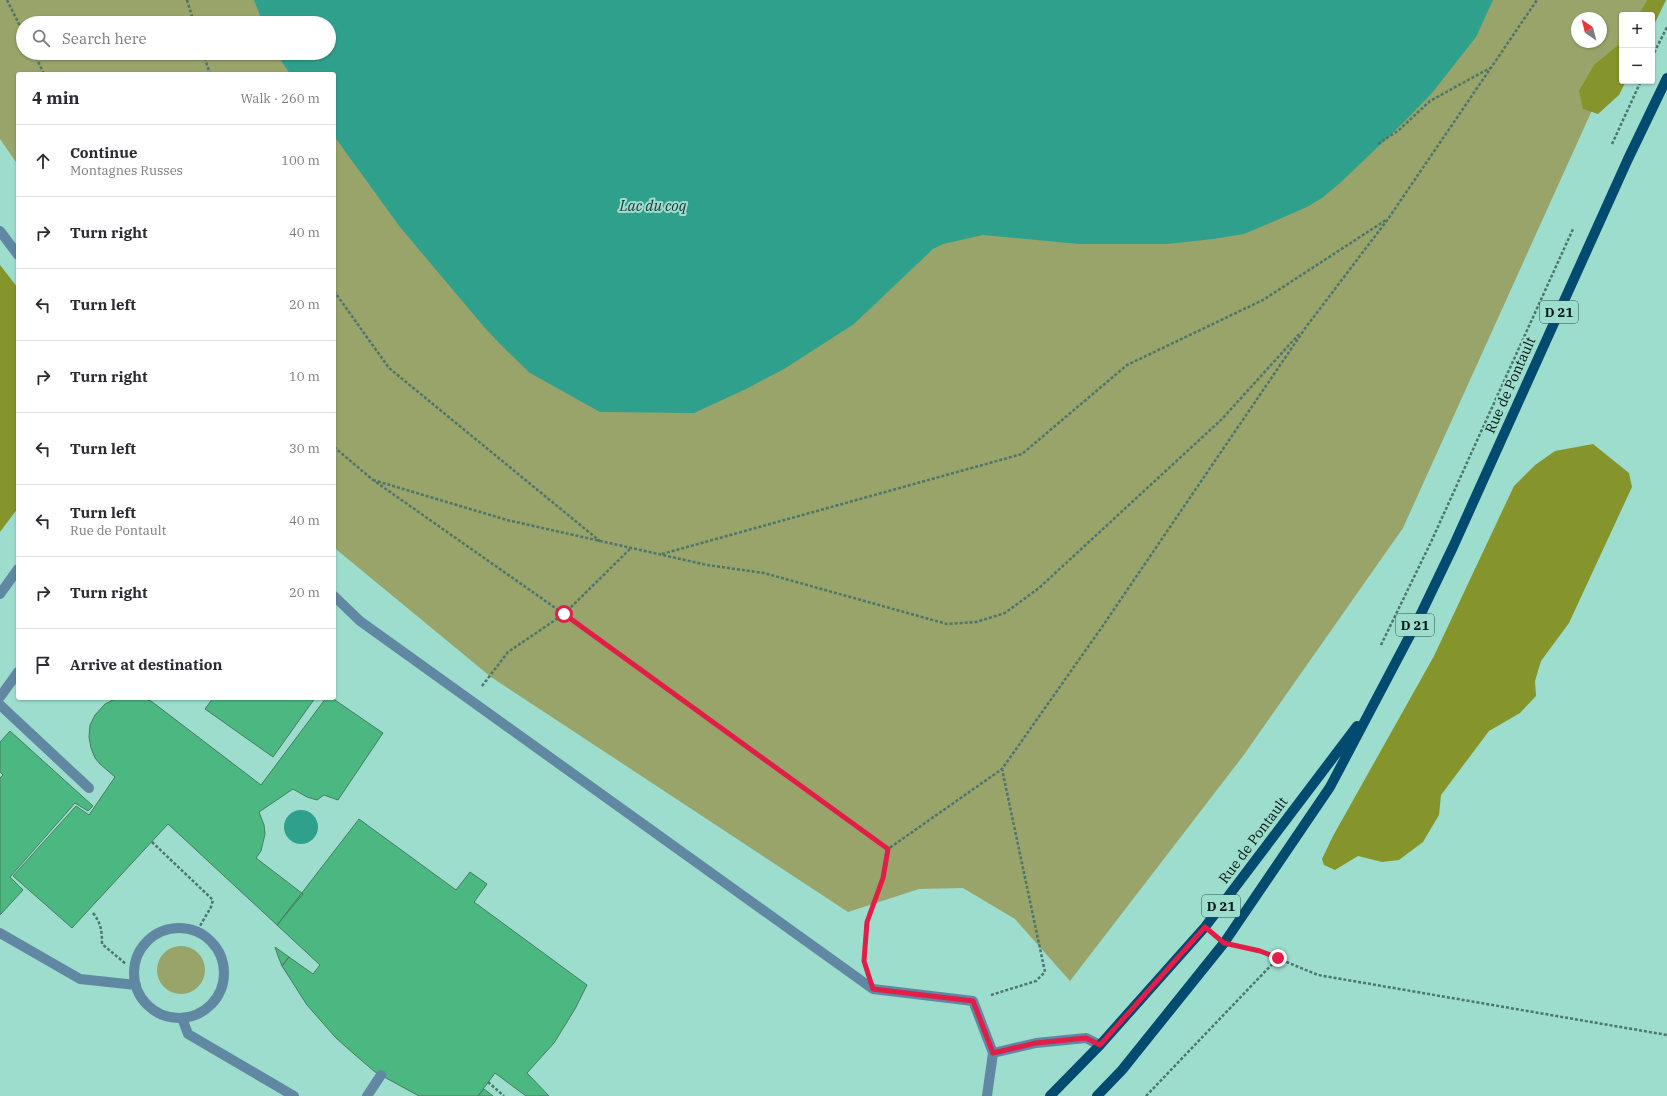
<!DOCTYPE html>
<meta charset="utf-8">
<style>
:root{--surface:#fff;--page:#f7f7f7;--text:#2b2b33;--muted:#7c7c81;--line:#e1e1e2}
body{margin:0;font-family:"IBM Plex Serif",serif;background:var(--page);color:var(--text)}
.controls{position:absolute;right:12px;top:12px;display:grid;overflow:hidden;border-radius:4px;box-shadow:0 1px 3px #0004}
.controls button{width:36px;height:36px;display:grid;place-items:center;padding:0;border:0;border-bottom:1px solid var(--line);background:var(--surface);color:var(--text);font:20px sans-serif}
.compass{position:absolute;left:1571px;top:12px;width:36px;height:36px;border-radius:50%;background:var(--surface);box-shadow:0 1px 3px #0004;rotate:325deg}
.stop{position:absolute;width:12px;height:12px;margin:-9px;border:3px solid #e11d48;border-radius:50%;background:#fff}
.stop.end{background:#e11d48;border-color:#fff;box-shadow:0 1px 4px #0008}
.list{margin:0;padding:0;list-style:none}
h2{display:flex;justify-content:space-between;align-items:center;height:52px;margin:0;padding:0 16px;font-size:17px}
h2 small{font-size:13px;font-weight:400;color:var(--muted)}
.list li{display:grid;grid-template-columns:26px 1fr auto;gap:12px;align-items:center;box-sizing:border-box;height:72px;padding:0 16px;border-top:1px solid var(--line)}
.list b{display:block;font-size:15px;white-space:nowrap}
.list p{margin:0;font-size:13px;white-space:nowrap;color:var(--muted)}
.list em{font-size:13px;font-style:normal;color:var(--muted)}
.icon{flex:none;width:22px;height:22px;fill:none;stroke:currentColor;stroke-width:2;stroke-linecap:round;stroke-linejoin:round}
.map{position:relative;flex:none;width:1667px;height:1096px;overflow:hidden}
.search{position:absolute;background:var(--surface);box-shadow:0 1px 3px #0004;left:16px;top:16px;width:320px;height:44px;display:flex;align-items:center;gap:10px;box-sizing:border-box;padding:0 14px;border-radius:22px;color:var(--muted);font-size:15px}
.panel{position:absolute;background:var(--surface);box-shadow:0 1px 3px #0004;left:16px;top:72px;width:320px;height:628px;border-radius:4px}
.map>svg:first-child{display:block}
</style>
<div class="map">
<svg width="1667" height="1096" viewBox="0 0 1667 1096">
<rect width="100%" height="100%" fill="#9dddce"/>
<path fill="#98a469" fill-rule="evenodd" d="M 0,0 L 1647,0 L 1638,15 L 1622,15 L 1622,44 L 1403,528 L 1243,756 L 1070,981 L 1015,919 L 963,888 L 919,889 L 848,912 L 491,677 L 337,550 L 334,546 L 334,74 L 18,74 L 18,165 L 0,139 ZM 1577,18 L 1601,18 L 1601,42 L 1577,42 ZM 23,23 L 329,23 L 329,53 L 23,53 Z
M157 970a24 24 0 1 1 48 0a24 24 0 1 1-48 0Z"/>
<path fill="#85952b" d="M 1647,0 L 1666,0 L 1652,29 L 1652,15 L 1638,15 Z
M 1622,42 L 1622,81 L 1626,81 L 1619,95 L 1598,114 L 1583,109 L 1579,91 L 1594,65 Z
M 0,265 L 18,288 L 18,508 L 0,532 Z
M 1593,444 L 1629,473 L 1632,487 L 1569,623 L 1541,661 L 1535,681 L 1536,696 L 1520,713 L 1489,731 L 1441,795 L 1439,815 L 1423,842 L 1399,860 L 1382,862 L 1358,856 L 1335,870 L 1324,865 L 1322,859 L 1333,836 L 1434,656 L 1514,486 L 1535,465 L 1555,451 Z"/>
<path fill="#2fa08c" d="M 254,0 L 1493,0 L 1476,37 L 1432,93 L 1404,122 L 1341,182 L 1322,198 L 1307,207 L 1270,223 L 1244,234 L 1213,239 L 1167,244 L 1079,244 L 983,235 L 943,244 L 933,249 L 854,324 L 784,369 L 746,389 L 694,413 L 600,412 L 530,373 L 503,347 L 485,328 L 400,227 L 334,136 L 334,74 L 290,74 L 276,53 L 329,53 L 329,23 L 263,23 Z
M284 827a17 17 0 1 1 34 0a17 17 0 1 1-34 0Z"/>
<path fill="#4bb881" stroke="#4a7a5f" d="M 117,698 L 144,698 L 151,701 L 261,785 L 326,698 L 332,698 L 383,733 L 338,800 L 324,795 L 317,800 L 307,797 L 293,789 L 259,812 L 264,825 L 265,834 L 261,851 L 256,858 L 303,894 L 277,925 L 168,824 L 72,928 L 13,876 L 76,806 L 89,815 L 115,777 L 100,764 L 95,758 L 91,748 L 89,737 L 90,725 L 95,715 L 105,704 Z
M 213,698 L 315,698 L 273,757 L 205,709 Z
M 10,731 L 93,806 L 88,811 L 75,803 L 10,877 L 23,890 L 0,915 L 0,778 L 3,775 L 0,772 L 0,742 Z
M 359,819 L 456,890 L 470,872 L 487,884 L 474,902 L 587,985 L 575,1009 L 554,1043 L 527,1073 L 549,1096 L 526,1096 L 495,1073 L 478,1096 L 419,1096 L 375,1072 L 354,1054 L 336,1038 L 307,1005 L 282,966 L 289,957 L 313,974 L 320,965 L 277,925 Z
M 275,947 L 289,957 L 282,966 L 278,956 Z
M 484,1089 L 493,1096 L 478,1096 Z"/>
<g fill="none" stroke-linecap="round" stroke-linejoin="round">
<path stroke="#4c756c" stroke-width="2.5" stroke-dasharray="3 2" stroke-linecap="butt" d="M 7,0 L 23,32
M 187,0 L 194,23
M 34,53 L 44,74
M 203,53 L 210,74
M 1652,57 L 1667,27
M 1378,144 L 1399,130 L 1430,101 L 1490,68
M 1612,144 L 1641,81
M 334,291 L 389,368 L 601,542
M 334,447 L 373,480 L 564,614 L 888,849
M 373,480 L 507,520 L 707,565 L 764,573 L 947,624 L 976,622 L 1005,613 L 1039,588 L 1222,419 L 1299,334
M 662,554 L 1022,454 L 1127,365 L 1263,300 L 1386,220
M 1381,645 L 1431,542 L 1573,229
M 482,686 L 508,652 L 564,614 L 631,548
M 152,842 L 213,900 L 211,907 L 197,931
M 93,913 C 101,923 102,931 102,944 L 126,964
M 1244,947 L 1260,951 L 1318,975 L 1667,1035
M 864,958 L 867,922 L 883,878 L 888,849 L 1002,769 L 1102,627 L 1306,327 L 1388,219 L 1537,0
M 991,995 L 1036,981 L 1045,972 L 1002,769
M 488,1082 L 504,1096
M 1146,1096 L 1278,958"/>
<path stroke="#6188a2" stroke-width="10" d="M 0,231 L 18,255
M 0,594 L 18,569
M 334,596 L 360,621 L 873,989 L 973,1001 L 993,1053 L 987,1096
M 0,697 L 18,672
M 0,705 L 89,788
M134 973a45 45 0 1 1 90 0a45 45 0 1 1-90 0Z
M 0,933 L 80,979 L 136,985
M 182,1018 L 188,1034 L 294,1096
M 993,1053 L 1036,1043 L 1086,1038 L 1100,1045
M 367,1096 L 381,1075"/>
<path stroke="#004b6f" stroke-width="10" d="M 1050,1096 L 1100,1045 L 1205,927 L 1357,726
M 1097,1096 L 1122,1070 L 1224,943 L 1330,787 L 1417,622 L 1453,547 L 1628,159 L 1667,78"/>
</g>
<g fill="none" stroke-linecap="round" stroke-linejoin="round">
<path stroke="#e11d48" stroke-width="5" d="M 564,614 L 888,849 L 883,878 L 867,922 L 864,961 L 873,989 L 973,1001 L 993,1053 L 1036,1043 L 1086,1038 L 1100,1045 L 1205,927 L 1224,943 L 1260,951 L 1278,958"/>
</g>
<g text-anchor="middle" stroke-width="4" stroke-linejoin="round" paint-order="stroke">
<g fill="#9dddce" stroke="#2f5049" stroke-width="1">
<rect x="1540" y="301" width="38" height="22" rx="3"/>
<rect x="1396" y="614" width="38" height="22" rx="3"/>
<rect x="1202" y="895" width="38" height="22" rx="3"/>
</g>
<g font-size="13" font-weight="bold" fill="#001410">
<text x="1559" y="317">D 21</text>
<text x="1415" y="630">D 21</text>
<text x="1221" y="911">D 21</text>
</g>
<g font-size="14" fill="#001410" stroke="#9dddce">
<text transform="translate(1510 385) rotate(-66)" y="5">Rue de Pontault</text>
<text transform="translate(1253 840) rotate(-53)" y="5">Rue de Pontault</text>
</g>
<g font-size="15" font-style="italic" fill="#1d3630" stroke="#9dddce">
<text x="653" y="211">Lac du coq</text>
</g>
</g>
</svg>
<div class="controls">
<button>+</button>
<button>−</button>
</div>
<svg class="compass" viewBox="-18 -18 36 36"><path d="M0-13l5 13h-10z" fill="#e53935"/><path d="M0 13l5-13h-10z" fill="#7c7c81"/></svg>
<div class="stop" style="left:564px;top:614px"></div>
<div class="stop end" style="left:1278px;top:958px"></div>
<div class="search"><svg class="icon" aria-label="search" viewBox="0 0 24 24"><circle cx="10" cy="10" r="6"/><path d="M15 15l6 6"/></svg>Search here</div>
<section class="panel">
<h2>4 min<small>Walk · 260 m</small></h2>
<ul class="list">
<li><svg class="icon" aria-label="ahead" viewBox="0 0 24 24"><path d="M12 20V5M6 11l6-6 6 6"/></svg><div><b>Continue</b><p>Montagnes Russes</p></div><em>100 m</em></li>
<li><svg class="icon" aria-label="right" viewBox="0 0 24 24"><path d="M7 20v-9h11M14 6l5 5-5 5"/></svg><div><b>Turn right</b></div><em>40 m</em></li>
<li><svg class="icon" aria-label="left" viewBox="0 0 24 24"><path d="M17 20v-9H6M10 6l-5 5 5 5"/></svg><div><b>Turn left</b></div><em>20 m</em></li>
<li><svg class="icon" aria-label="right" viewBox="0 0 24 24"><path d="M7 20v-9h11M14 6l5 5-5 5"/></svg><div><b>Turn right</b></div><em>10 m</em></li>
<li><svg class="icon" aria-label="left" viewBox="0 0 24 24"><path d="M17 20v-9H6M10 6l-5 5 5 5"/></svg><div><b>Turn left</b></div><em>30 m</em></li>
<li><svg class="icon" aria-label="left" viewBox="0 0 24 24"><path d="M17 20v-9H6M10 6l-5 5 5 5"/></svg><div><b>Turn left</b><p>Rue de Pontault</p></div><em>40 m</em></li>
<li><svg class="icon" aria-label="right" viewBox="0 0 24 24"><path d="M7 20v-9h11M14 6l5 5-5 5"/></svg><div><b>Turn right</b></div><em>20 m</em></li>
<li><svg class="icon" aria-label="arrive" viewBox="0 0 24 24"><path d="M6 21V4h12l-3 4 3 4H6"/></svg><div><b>Arrive at destination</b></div></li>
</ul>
</section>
</div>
